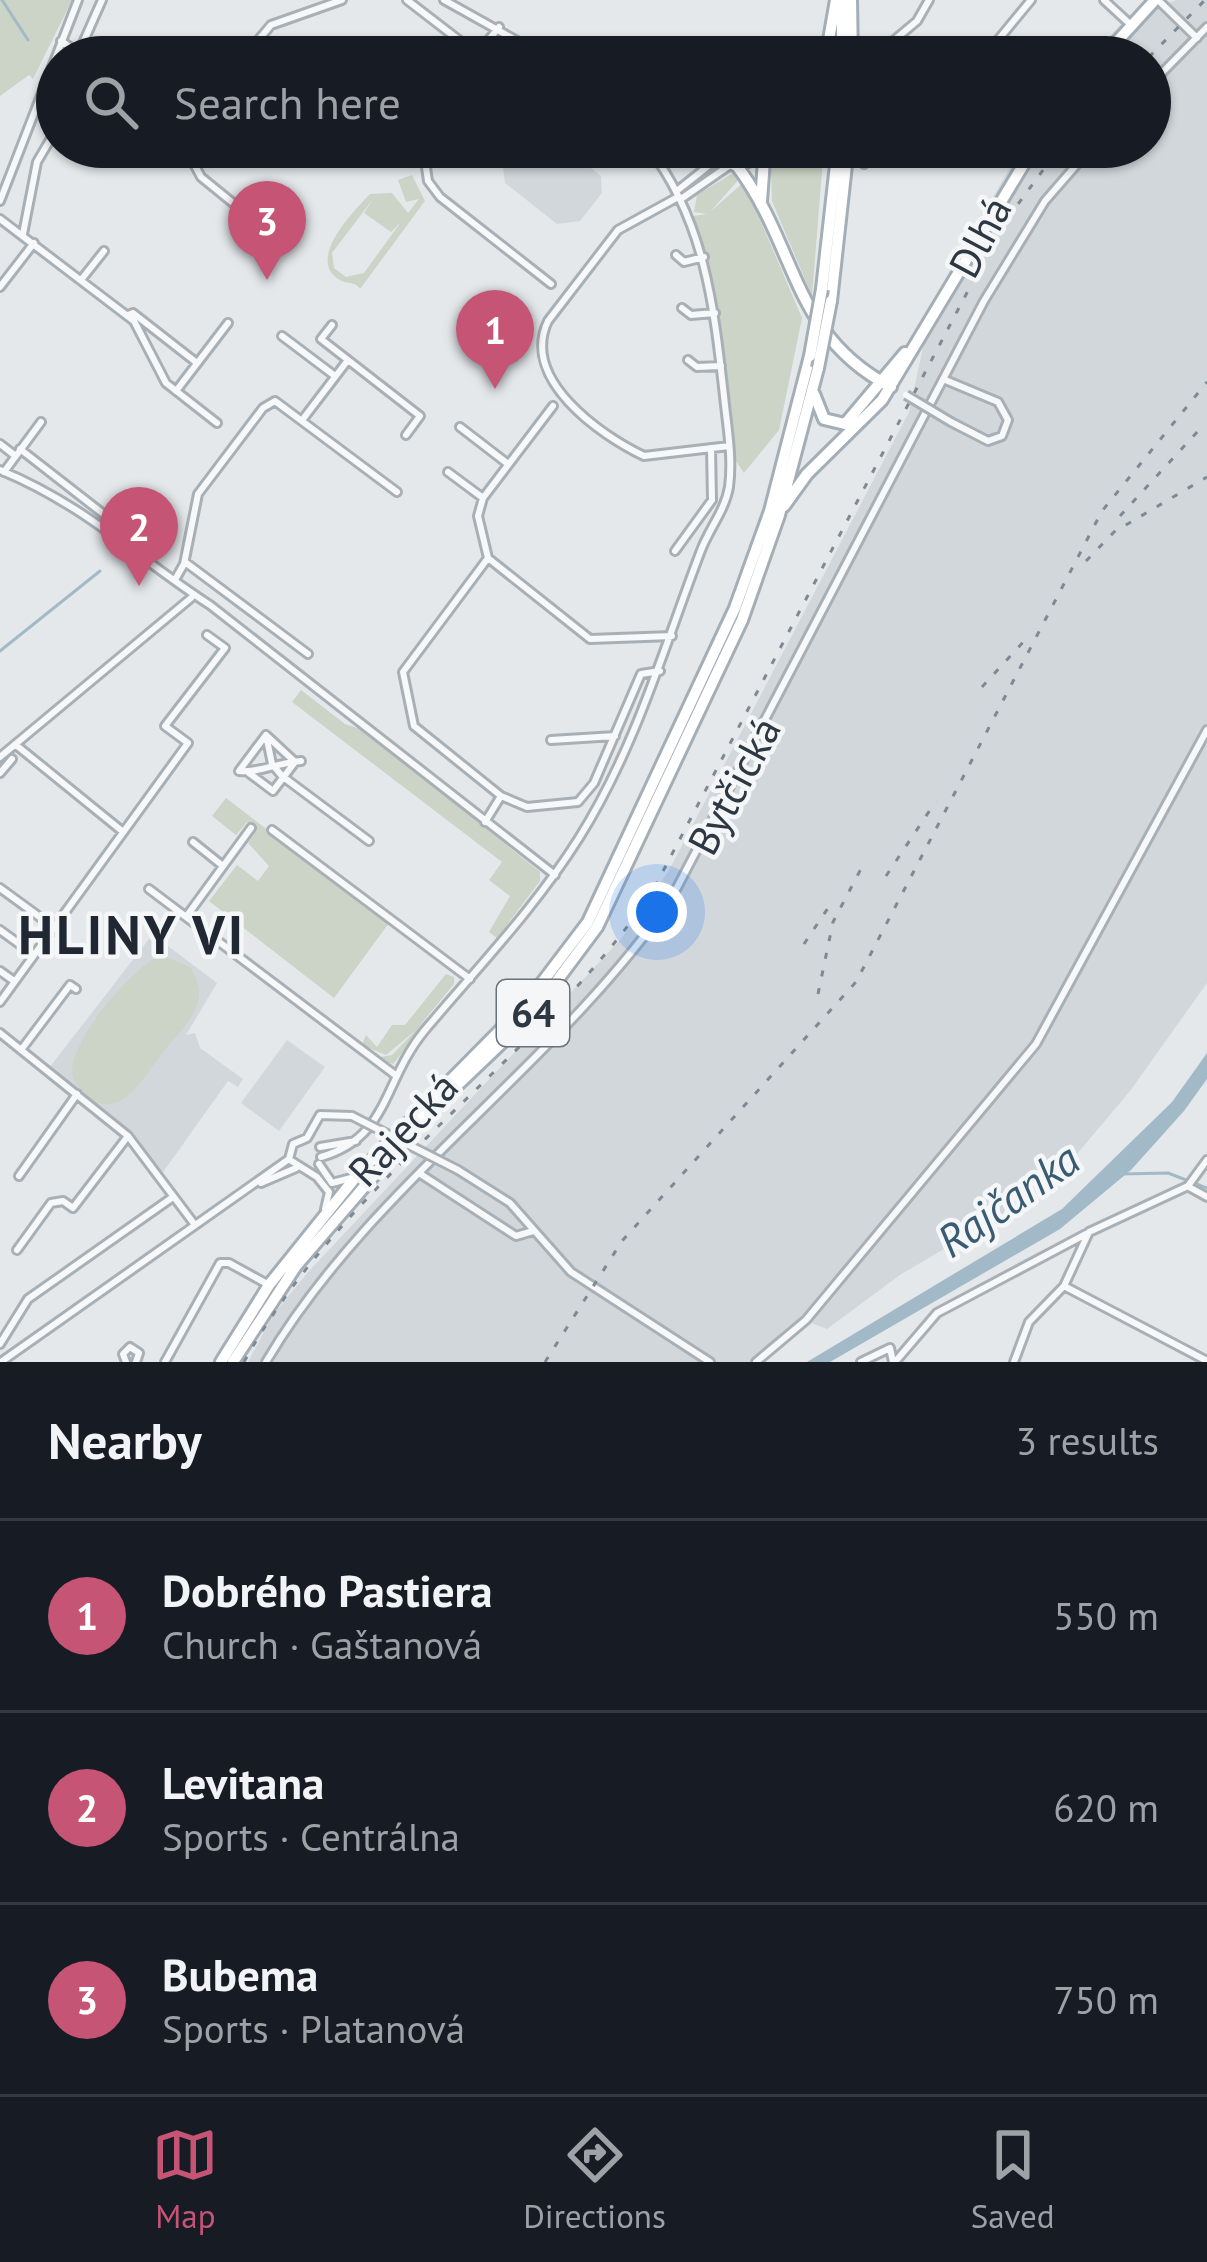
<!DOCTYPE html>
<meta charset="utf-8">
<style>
:root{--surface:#171b24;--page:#20242c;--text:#f1f3f6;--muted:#9ea1a6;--line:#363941;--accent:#c55475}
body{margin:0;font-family:"PT Sans",sans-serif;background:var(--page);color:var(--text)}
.you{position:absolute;left:657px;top:912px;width:42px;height:42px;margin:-30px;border:9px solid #fff;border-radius:50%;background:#1a73e8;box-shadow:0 0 0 18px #1a73e833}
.badge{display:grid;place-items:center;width:78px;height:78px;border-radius:50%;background:var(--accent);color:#fff;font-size:39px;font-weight:700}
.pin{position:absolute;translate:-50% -99px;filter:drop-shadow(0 3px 6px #0008)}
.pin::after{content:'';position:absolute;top:63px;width:42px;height:36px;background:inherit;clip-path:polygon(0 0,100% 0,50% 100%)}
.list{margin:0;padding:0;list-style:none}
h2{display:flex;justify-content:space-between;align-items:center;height:156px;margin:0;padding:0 48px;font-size:51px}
h2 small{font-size:39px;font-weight:400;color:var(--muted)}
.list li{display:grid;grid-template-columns:78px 1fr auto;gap:36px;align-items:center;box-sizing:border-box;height:192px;padding:0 48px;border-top:3px solid var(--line)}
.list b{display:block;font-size:45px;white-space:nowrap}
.list p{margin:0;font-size:39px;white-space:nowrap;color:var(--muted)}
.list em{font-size:39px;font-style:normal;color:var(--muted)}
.icon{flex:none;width:66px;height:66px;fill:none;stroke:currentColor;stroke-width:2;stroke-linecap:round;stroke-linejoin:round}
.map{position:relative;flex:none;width:1207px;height:1362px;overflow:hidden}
.search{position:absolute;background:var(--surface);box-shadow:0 3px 9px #0004;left:36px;right:36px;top:36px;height:132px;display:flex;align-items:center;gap:30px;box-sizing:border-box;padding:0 42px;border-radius:66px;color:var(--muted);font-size:45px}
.sheet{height:732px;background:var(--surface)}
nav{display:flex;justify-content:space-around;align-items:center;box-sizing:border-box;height:168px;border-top:3px solid var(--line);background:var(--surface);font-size:33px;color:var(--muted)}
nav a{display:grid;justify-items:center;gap:6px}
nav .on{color:var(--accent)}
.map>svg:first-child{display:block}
</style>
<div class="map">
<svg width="1207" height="1362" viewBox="0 0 1207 1362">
<rect width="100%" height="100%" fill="#e4e8eb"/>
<path fill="#d2d7dc" d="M 1177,0 L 1207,0 L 1207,983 L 1130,1091 L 1050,1186 L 900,1275 L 827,1329 L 806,1321 L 749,1362 L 248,1362 L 273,1315 L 309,1271 L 621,939 L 668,872 L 909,412 L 933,301 L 1022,147 L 1150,147 L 1150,57 L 1090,57 L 1131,14 Z
M 520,147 L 565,147 L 601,176 L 602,193 L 580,221 L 557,224 L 505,183 L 503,168 Z
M 149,939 L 160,940 L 217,983 L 186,1035 L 195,1033 L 200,1048 L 243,1079 L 238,1087 L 228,1081 L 161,1175 L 130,1134 L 49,1068 Z
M 287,1040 L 325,1067 L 279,1131 L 241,1103 Z"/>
<path fill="#cbd4c6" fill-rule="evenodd" d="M 0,0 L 72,0 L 33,79 L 29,75 L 0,96 Z
M 770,147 L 824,147 L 812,296 L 772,201 Z
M 735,172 L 740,178 L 710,212 L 744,182 L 802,318 L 779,430 L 744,473 L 734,458 L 715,289 L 693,216 L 707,214 L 694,212 L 697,195 Z
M 412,175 L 425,201 L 360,289 C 354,280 347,286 337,278 C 308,257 354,211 370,194 L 392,193 L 408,213 L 419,199 L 406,202 L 398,180 ZM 373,199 L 364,213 L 391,232 L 401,222 L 364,273 L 346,277 L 334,268 L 332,253 Z
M 301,690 L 345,724 L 363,730 L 540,872 L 540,881 L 497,938 L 489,932 L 510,896 L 489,880 L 502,862 L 292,702 Z
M 226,798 L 389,923 L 334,998 L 209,901 L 237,865 L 258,881 L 269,866 L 248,843 L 257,830 L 247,822 L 236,835 L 212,816 Z
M 161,955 L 190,967 C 197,979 202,990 197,1004 C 192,1021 175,1037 164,1051 C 139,1084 111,1136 73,1079 C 64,1046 131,968 161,955 Z
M 446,974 L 454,977 L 454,984 L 417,1029 L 456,987 L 393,1064 L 375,1058 L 392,1055 L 416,1030 L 386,1055 L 362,1045 L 366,1035 L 377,1047 L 392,1025 L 405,1025 Z"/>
<path fill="#a2bac8" d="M 1207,1053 L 1207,1079 L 1184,1111 L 1131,1170 L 1060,1229 L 830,1362 L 807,1362 L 1062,1209 L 1172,1102 Z"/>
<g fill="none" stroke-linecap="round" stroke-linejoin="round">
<path stroke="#a2bac8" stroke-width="3" d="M 2,0 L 28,40
M 0,651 L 100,571
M 1122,1174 L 1168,1173 L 1207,1188"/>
<defs>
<path id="street" d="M 407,0 L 477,54
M 444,0 L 546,57
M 1104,0 L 1131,25
M 1158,0 L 1197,38
M 61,41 L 85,57
M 79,52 L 102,0
M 244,57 L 271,25 L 342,0
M 475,57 L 499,27
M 874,57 L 917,21 L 929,0
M 984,57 L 1031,0
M 1150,85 L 1207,27
M 185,147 L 201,177 L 266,230
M 423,147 L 428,181 L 440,197 L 551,284
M 864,164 L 865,147
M 678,190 L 722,155
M 678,197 L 618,230 L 548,321 C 520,379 600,435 644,456 L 729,446
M 681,199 L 730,165
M 0,201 L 78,0
M 0,219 L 134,321 L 166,383 L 217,423
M 23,234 L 37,162 L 57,128
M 676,255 L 684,262 L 704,257
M 81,280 L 104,251
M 0,287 L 34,243
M 682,308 L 691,315 L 715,313
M 128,315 L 133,313 L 197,363
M 332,325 L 321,339 L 420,416 L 406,435
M 282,336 L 335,376
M 688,360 L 697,367 L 721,366
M 943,379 L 998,402 L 1008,420 L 1002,436 L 988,441 L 951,422
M 176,391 L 228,323
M 553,406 L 483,498 L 478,516 L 488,558 L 590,639 L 672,636
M 303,419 L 348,360
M 460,427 L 508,464
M 0,444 L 13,454
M 20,449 L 106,516 L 126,498
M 0,470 C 87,506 137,558 210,605 L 555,875
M 4,472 L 41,422
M 448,472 L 483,498
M 675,551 L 712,500 L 711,448
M 488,558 L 403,672 L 414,726 L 501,796 L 527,807 L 578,802 L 594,783 L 641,674 L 660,671
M 185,562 L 308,654
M 176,578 L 184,564 L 198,494 L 263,408 L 275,401 L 397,492
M 266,735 L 272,764 L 282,776 L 369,841
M 266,735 L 239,771 C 259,773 277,763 301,761
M 551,740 L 615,736
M 16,745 L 122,831
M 0,757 L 191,598
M 0,773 L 12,759
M 249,773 L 273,791 L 295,762 L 267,736
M 485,822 L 501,796
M 272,830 L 470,979
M 193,842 L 223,866
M 0,888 L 52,926
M 149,889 L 394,1074
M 186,917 L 251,828
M 0,930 L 33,954
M 0,971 L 14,981
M 0,1002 L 188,743 L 165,726 L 225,648 L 207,635
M 0,1033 L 128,1136 L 195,1225
M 21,1050 L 70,985 L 76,989
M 320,1147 L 356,1141
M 321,1157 C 390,1137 382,1082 425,1030 C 479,966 535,908 579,838 C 635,749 663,650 700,553 C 708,530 725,511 729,487 C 733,457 727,426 724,396 C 714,307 705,221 648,147
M 289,1159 L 293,1144 L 307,1138 L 320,1115 L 352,1116
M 290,1160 L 317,1177 L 329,1192 L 325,1209
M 319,1164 L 332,1183 L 351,1178
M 458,1170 L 510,1203 L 571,1272 L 710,1362
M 422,1175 L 516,1236 L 533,1231
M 19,1176 L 77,1094
M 261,1183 L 296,1168
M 1188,1186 L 1207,1160
M 1189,1187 L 1207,1197
M 17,1250 L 51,1203 L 63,1201 L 73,1208 L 128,1136
M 1064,1286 L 1207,1361
M 0,1344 L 28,1299 L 173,1197
M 1,1362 L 289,1159
M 126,1362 L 123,1354 L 130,1347 L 139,1353 L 136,1362
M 165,1362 L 220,1263 L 229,1263 L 269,1285
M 266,1362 C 369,1187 554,1068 670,901 L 984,301 L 1045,201 L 1092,147
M 756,1362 L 806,1320 L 1036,1044 L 1207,730
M 861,1362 L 890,1348 L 893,1362
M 895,1362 L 937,1313 L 1086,1234
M 1014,1362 L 1029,1322 L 1064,1286 L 1089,1232 L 1188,1186"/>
<path id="primary" d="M 851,0 L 852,57
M 826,57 L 836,0
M 842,57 L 842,3
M 1103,57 L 1155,0
M 721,147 L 725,161 L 737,166 L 750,160 L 753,147
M 737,166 C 798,247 791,335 891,387
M 761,201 L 765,147
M 822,289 L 838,147
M 831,301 L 848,147
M 814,394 L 824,419 L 845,424 L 905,353
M 784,506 L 807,474 L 882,400 L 1034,147
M 221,1362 L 269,1285 L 359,1173 L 525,1005 L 588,922 L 735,608 L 770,511 L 810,356
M 233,1362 L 296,1266 L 425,1116 L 533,1013 L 597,927 L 742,620 L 779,515 L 818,368"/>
</defs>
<use href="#street" stroke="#a9b0b5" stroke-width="12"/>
<use href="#primary" stroke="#a4aeb6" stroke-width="16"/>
<use href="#street" stroke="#f6f8f9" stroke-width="6"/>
<use href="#primary" stroke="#fff" stroke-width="10"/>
<path stroke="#7e8993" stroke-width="3" stroke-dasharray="6 12" stroke-linecap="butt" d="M 1149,57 L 1205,0
M 1120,516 L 1199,430
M 1086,561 L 1114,532 L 1207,477
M 982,687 L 1025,640
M 886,876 L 936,801
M 804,944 L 832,902
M 818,994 L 833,922 L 863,865
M 244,1362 C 344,1180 534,1064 651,894 L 1002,226 L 1060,147
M 545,1362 L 622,1241 L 856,982 L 1102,511 L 1207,382"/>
<defs>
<path id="street-bridge" d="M 906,395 L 951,422
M 352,1116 L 458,1170"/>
<path id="primary-bridge" d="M 810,356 L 822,289
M 818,368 L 831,301"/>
</defs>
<use href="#street-bridge" stroke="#a9b0b5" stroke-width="12" stroke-linecap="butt"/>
<use href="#primary-bridge" stroke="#a4aeb6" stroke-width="16" stroke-linecap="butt"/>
<use href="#street-bridge" stroke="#f6f8f9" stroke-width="6"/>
<use href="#primary-bridge" stroke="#fff" stroke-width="10"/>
</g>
<g text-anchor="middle" stroke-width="9" stroke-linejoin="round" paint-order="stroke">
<rect fill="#f4f6f8" stroke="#697179" stroke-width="3" x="497" y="980" width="72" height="66" rx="9"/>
<g font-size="39" font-weight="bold" fill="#2d3842">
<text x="533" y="1027">64</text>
</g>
<g font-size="42" fill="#2d3842" stroke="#f4f6f8">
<text transform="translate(980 237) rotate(-62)" y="15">Dlhá</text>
<text transform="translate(734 786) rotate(-62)" y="15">Bytčická</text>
<text transform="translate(403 1129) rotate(-47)" y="15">Rajecká</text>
</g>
<g font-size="45" font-style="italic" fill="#3a5c73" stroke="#f4f6f8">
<text transform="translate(1008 1200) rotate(-35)" y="16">Rajčanka</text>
</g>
<g font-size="54" font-weight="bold" letter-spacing="3" fill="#1f2833" stroke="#f4f6f8">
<text x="132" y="954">HLINY VI</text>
</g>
</g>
</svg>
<div class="you"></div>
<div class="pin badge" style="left:495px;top:389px">1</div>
<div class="pin badge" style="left:139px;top:586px">2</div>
<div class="pin badge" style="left:267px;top:280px">3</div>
<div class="search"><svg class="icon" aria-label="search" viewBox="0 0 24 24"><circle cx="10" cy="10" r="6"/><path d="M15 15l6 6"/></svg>Search here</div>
</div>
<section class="sheet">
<h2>Nearby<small>3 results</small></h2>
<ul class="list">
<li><span class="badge">1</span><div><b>Dobrého Pastiera</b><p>Church · Gaštanová</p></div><em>550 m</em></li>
<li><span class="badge">2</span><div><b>Levitana</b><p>Sports · Centrálna</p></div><em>620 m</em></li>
<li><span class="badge">3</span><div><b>Bubema</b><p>Sports · Platanová</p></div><em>750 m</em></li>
</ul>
</section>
<nav>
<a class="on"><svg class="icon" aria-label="map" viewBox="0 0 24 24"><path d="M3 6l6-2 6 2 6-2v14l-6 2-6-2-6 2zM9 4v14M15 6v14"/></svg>Map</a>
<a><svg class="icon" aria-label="directions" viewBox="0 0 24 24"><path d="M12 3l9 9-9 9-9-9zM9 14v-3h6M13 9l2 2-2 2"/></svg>Directions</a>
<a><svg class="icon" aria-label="saved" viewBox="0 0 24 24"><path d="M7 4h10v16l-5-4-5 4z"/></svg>Saved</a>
</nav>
